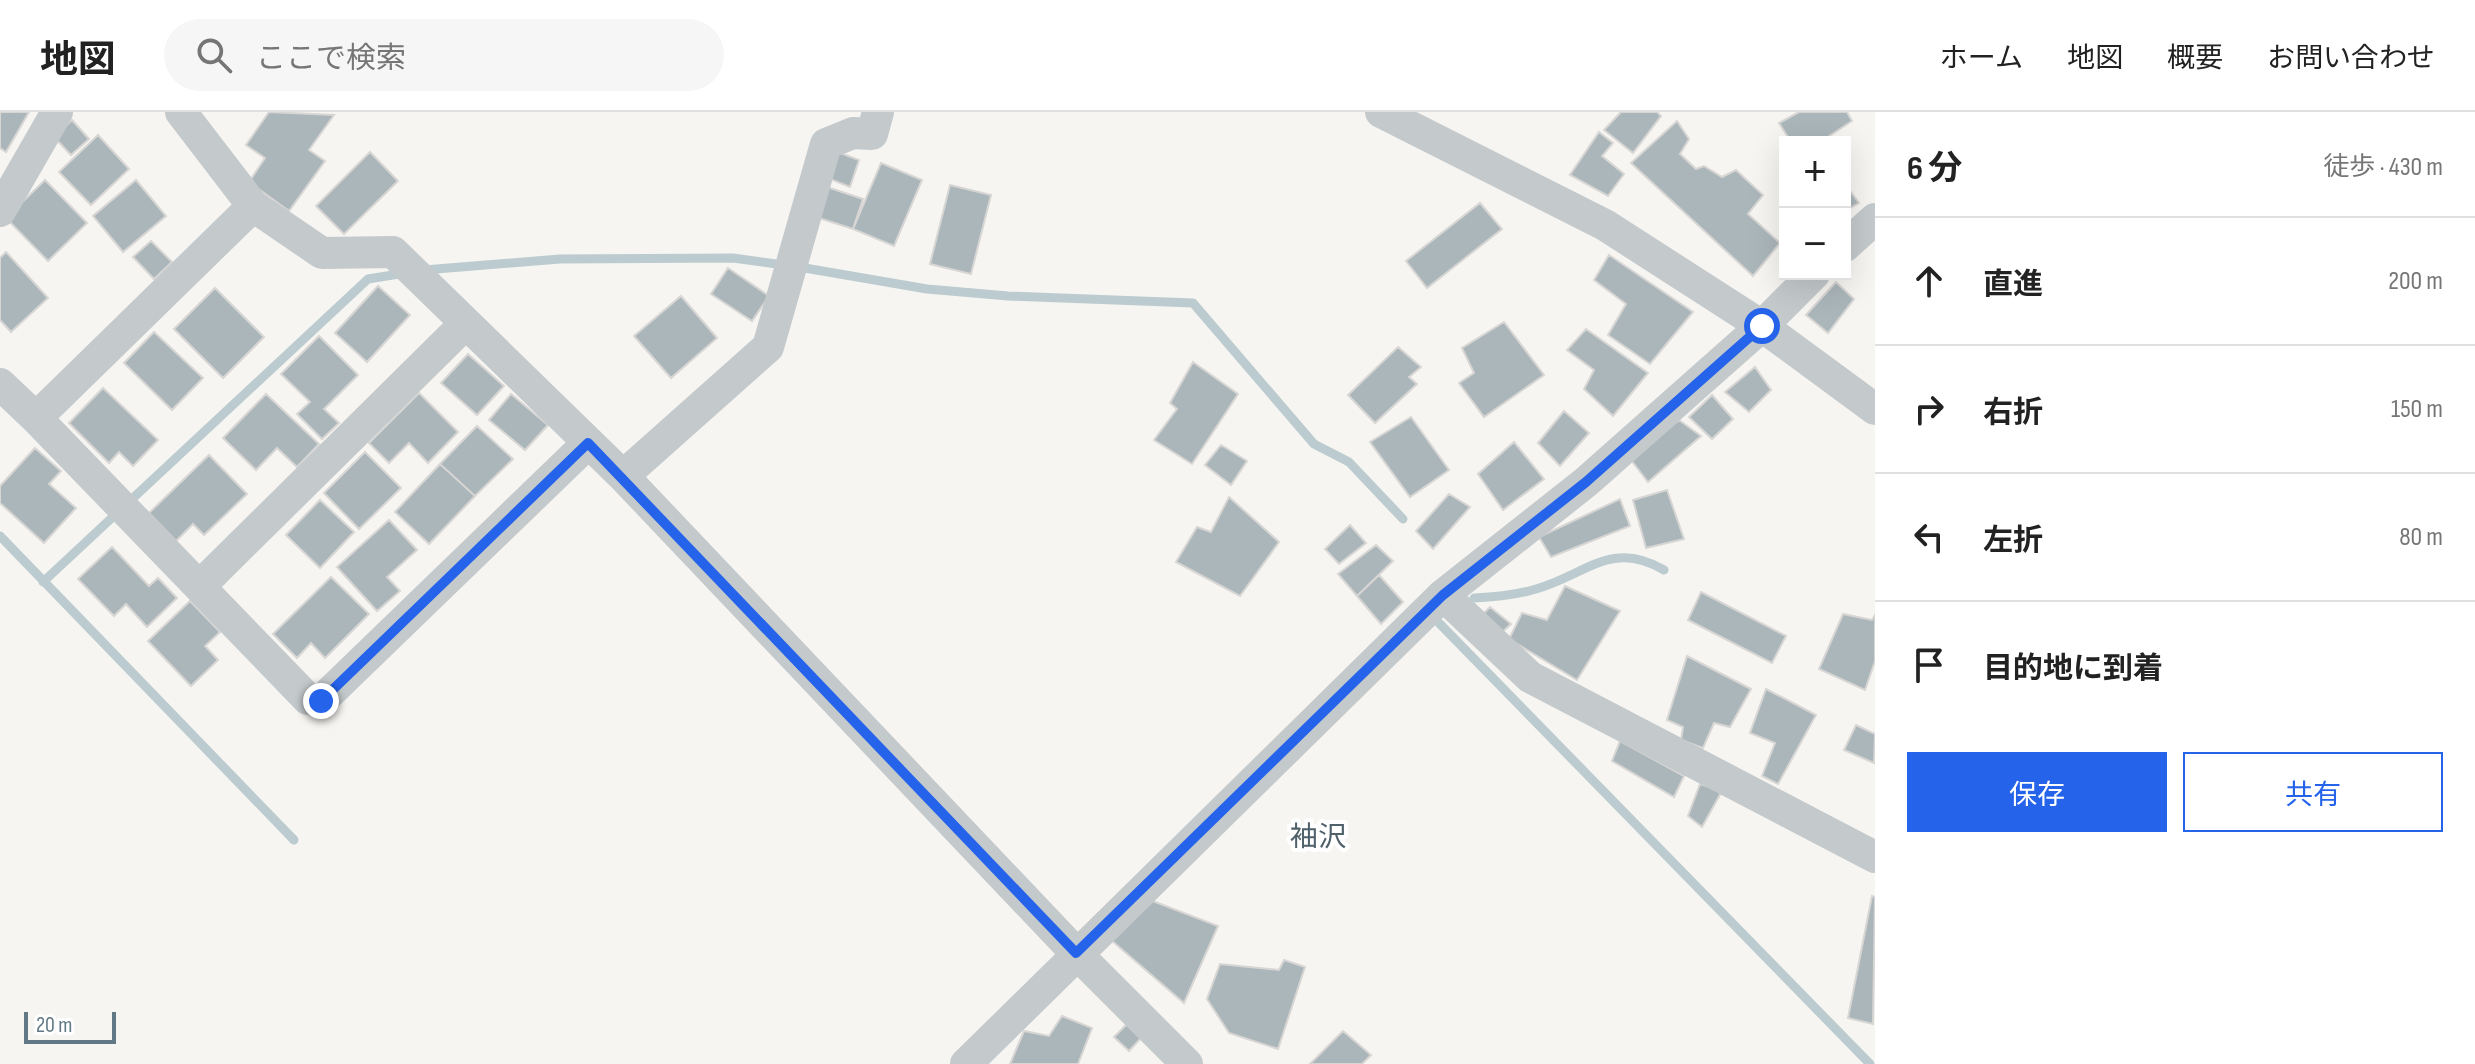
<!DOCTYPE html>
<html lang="ja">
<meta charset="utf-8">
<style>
:root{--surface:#fff;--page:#f6f6f6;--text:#222;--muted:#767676;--line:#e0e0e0;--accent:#2563eb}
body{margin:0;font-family:"Sofia Sans Condensed","Noto Sans JP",sans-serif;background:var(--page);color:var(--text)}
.controls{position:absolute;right:24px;top:24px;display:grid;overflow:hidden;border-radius:0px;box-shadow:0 8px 32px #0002}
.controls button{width:72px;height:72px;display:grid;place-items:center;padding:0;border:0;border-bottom:2px solid var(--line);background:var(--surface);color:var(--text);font:40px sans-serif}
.scale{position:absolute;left:24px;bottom:20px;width:92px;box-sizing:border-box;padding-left:8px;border:4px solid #617986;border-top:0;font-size:22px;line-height:28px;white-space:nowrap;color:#617986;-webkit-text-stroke:6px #fff;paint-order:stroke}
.stop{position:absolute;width:24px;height:24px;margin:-18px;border:6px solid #2563eb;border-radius:50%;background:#fff}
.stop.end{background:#2563eb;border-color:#fff;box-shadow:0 2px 8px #0008}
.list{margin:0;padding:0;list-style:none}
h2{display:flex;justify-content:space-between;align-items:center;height:104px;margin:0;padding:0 32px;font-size:34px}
h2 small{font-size:26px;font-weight:400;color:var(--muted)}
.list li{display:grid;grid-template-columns:52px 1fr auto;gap:24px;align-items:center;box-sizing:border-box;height:128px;padding:0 32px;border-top:2px solid var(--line)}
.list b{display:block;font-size:30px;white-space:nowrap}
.list em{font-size:26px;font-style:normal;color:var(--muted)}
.actions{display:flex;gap:16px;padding:24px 32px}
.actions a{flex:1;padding:18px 0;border:2px solid var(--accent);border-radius:0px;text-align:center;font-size:28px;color:var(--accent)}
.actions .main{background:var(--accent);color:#fff}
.icon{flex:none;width:44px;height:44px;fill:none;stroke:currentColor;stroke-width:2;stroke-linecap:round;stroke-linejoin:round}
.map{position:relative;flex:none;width:1875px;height:952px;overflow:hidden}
header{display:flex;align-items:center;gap:48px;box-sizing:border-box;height:112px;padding:0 40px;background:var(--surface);border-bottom:2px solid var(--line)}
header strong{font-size:38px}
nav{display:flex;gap:44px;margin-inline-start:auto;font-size:28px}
.search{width:560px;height:72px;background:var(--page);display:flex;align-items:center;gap:20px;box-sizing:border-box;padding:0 28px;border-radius:44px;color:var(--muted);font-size:30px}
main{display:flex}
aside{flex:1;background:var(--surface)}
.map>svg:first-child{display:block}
</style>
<header>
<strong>地図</strong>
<div class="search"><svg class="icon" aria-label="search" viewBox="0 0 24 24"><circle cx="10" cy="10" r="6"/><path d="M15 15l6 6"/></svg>ここで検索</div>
<nav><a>ホーム</a><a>地図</a><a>概要</a><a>お問い合わせ</a></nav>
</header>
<main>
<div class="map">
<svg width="1875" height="952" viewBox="0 0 1875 952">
<rect width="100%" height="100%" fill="#f6f5f1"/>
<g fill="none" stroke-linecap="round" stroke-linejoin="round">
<path stroke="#bccbcf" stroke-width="9" d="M 799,155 L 927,177 L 1008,184 L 1193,191 L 1314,332 L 1349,350 L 1403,407
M 424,158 L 560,147 L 733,146 L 784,153
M 0,424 L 294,728
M 43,470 L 368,167 L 405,161
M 1474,486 C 1496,485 1516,483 1536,477 C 1586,463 1611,427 1664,458
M 1439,511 L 1870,952"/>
</g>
<path fill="#abb6ba" stroke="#d7d6d4" stroke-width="2" d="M 0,0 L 29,0 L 6,40 L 0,36 Z
M 269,0 L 334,3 L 309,38 L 325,49 L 289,99 L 249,70 L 265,46 L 246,33 Z
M 1621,0 L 1657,0 L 1661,4 L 1633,41 L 1604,18 Z
M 1799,0 L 1847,0 L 1852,9 L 1820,30 L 1791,30 L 1779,11 Z
M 72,8 L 89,27 L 71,43 L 54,25 Z
M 1677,9 L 1689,27 L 1680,42 L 1696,57 L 1704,54 L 1722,65 L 1736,58 L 1763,83 L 1748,102 L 1780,131 L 1753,164 L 1631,51 Z
M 1599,20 L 1613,31 L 1602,44 L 1624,62 L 1608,84 L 1570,63 Z
M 98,23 L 129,57 L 91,93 L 59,60 Z
M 835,39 L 859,48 L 850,75 L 825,65 Z
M 370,40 L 398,69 L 344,122 L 316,94 Z
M 881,51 L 922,68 L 894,134 L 853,117 Z
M 45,68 L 87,111 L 48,149 L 6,106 Z
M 136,68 L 166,104 L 123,140 L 93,104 Z
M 1845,72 L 1859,91 L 1845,99 Z
M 950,73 L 991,83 L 971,162 L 930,152 Z
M 824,74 L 863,87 L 853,117 L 813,104 Z
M 1480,91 L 1502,117 L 1427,176 L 1406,149 Z
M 151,129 L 172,150 L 154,167 L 133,145 Z
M 6,140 L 48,186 L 11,220 L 0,208 L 0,146 Z
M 1609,143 L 1693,200 L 1650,252 L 1608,223 L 1626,192 L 1594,168 Z
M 728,156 L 769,184 L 752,209 L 711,182 Z
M 1836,170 L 1854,187 L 1828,221 L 1806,203 Z
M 378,174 L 410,203 L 367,250 L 335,221 Z
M 215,176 L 264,225 L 223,266 L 174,217 Z
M 681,184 L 717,226 L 671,266 L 634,224 Z
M 1504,210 L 1544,263 L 1484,305 L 1459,271 L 1474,261 L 1462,236 Z
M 1586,217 L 1648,261 L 1613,304 L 1584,277 L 1594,258 L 1567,238 Z
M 154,220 L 203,266 L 172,298 L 124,251 Z
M 319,224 L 358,263 L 324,297 L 339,311 L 322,327 L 297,302 L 310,290 L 281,262 Z
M 1398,235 L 1421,255 L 1409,265 L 1417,272 L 1375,311 L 1348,283 Z
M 468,242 L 504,274 L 477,303 L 441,271 Z
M 1193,250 L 1238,282 L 1192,352 L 1154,328 L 1177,297 L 1170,291 Z
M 1755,255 L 1771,278 L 1749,300 L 1725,280 Z
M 103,276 L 158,328 L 133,354 L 119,340 L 109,351 L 69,311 Z
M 419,281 L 458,320 L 428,351 L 409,331 L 389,351 L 369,331 Z
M 266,282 L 319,332 L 297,355 L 277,336 L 256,358 L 223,326 Z
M 511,282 L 548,313 L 525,338 L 489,308 Z
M 1712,283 L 1733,307 L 1712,327 L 1689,305 Z
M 1564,299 L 1589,321 L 1560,354 L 1538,331 Z
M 1411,305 L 1449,358 L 1410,385 L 1370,330 Z
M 1679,308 L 1701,324 L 1648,370 L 1631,348 Z
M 477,314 L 513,347 L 475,384 L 440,352 Z
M 1514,330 L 1544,367 L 1503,398 L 1478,362 Z
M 1221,333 L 1247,349 L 1231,373 L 1205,353 Z
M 35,336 L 61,359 L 49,372 L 76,396 L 44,431 L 0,391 L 0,374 Z
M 365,340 L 401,376 L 359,417 L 324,381 Z
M 209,343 L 247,382 L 204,423 L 193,412 L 176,429 L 149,401 Z
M 440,352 L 475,384 L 429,432 L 395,400 Z
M 1667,378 L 1684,427 L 1646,436 L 1633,388 Z
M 1449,382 L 1470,395 L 1433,437 L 1416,419 Z
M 1229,385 L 1279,430 L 1240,484 L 1176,450 L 1197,415 L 1211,420 Z
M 1620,387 L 1630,414 L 1551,445 L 1539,425 Z
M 320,388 L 354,420 L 320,456 L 286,423 Z
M 389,408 L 417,438 L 387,465 L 400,479 L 377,499 L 337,455 Z
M 1350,413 L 1366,431 L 1339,452 L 1325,437 Z
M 1376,433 L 1393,449 L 1357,484 L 1338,462 Z
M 112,435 L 149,474 L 158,466 L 177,486 L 147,515 L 126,492 L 114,504 L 78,467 Z
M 1379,463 L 1403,490 L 1381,512 L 1357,484 Z
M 331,465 L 369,502 L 325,546 L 311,531 L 297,546 L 273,522 Z
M 1565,474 L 1620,499 L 1577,568 L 1509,527 L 1522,501 L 1547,508 Z
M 1701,480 L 1786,524 L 1772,551 L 1688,508 Z
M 190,489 L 220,520 L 205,534 L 218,548 L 191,574 L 148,529 Z
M 1490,495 L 1511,512 L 1500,522 L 1483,502 Z
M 1843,502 L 1872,508 L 1875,503 L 1875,549 L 1865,578 L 1819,557 Z
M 1687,544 L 1751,577 L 1730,615 L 1714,611 L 1703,636 L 1681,628 L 1683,615 L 1667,608 Z
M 1766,577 L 1816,603 L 1778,672 L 1762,664 L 1775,631 L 1750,621 Z
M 1856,613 L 1875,622 L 1874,651 L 1844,638 Z
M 1620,629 L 1684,664 L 1674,685 L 1612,649 Z
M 1700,672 L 1722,679 L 1702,715 L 1688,704 Z
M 1872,784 L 1875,785 L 1873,912 L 1848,906 Z
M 1150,788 L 1218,814 L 1184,891 L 1111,828 Z
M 1284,848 L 1305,855 L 1278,937 L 1229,921 L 1207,887 L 1220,852 L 1279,858 Z
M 1062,904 L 1092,916 L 1078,952 L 1010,952 L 1024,919 L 1049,924 Z
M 1129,910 L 1142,925 L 1129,939 L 1114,925 Z
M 1343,919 L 1371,943 L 1362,952 L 1310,952 Z"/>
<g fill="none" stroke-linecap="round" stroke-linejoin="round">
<path stroke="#c4c9cc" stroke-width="32" d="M 181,0 L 253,94 L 322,141 L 393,140 L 623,364 L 1076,841 L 1187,952
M 1381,0 L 1605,113 L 1762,214 L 1875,297
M 253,94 L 36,306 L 308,587 L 321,589 L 588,331
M 0,99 L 57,0
M 1845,134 L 1875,107
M 0,272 L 36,306
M 623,364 L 768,235 L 826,32 L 853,21 L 872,22 L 878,0
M 201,473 L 466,211
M 1443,483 L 1530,565 L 1875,745
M 966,952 L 1443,483 L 1586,370 L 1762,214 L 1814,162"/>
</g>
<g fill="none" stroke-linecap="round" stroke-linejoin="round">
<path stroke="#2563eb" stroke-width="10" d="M 321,589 L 588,331 L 1076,841 L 1443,483 L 1586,370 L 1762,214"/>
</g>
<g text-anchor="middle" stroke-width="8" stroke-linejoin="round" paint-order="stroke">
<g font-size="28" fill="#50616a" stroke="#fff">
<text x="1318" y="734">袖沢</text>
</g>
</g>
</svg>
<div class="controls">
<button>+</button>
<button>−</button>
</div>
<div class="scale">20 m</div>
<div class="stop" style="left:1762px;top:214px"></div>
<div class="stop end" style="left:321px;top:589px"></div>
</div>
<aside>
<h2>6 分<small>徒歩 · 430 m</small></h2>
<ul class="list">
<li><svg class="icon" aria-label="ahead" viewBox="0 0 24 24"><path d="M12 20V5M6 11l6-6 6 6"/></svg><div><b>直進</b></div><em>200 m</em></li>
<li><svg class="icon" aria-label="right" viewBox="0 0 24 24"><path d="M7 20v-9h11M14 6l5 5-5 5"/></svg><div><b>右折</b></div><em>150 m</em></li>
<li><svg class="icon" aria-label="left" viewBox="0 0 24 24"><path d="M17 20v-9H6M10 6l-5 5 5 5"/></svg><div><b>左折</b></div><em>80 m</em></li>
<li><svg class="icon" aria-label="arrive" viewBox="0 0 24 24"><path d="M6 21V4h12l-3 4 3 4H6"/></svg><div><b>目的地に到着</b></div></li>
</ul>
<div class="actions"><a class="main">保存</a><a>共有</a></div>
</aside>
</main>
